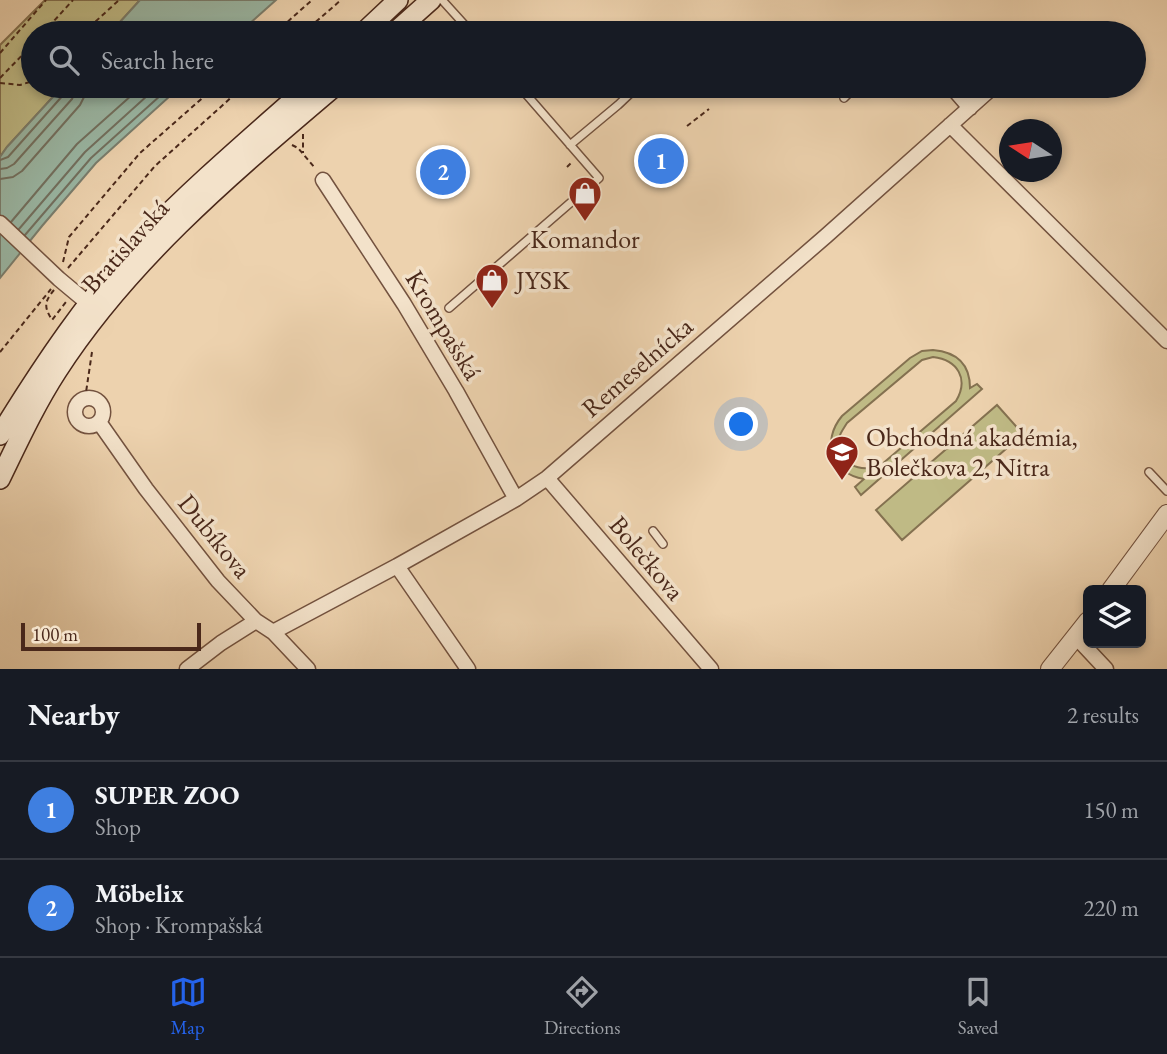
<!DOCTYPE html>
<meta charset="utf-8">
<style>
:root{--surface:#171b24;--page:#242831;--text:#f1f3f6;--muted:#9ea1a6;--line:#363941;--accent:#2563eb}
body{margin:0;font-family:"EB Garamond",serif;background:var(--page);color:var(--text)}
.controls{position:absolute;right:21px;bottom:21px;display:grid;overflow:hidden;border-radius:10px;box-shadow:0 4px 10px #0003}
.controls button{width:63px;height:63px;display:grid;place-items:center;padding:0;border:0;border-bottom:2px solid var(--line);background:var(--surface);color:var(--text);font:35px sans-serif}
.compass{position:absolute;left:999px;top:119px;width:63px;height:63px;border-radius:50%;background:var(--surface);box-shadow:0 4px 10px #0003;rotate:282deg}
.scale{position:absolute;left:21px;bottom:18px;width:180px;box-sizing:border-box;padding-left:7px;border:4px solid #4a281a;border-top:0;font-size:19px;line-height:24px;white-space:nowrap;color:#4a281a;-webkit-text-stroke:5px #f3e2ca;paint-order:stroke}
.you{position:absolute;left:742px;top:425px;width:24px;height:24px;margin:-18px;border:5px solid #fff;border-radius:50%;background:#1a73e8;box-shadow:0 0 0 10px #1a73e833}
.badge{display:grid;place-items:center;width:46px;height:46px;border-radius:50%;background:var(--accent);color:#fff;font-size:23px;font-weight:700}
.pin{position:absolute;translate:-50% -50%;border:4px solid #fff;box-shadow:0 2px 7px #0006}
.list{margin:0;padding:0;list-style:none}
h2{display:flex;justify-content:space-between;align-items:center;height:91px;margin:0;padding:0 28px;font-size:30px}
h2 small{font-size:23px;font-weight:400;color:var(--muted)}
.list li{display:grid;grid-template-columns:46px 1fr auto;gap:21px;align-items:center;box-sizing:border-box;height:98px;padding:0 28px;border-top:2px solid var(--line)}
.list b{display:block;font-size:26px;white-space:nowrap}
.list p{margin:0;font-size:23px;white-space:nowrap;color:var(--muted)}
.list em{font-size:23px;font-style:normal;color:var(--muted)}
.icon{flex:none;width:38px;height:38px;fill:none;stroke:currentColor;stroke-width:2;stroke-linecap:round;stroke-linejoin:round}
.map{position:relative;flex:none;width:1167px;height:669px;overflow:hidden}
.search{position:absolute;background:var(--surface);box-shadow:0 4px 10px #0003;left:21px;right:21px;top:21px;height:77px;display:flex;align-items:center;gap:18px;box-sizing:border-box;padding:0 24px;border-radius:38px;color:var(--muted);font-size:26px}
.sheet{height:287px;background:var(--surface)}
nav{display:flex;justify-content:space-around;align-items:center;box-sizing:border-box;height:98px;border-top:2px solid var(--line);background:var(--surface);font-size:19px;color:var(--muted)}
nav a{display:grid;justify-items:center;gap:4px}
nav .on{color:var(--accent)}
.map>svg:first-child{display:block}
</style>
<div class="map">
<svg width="1167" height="669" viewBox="0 0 1167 669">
<rect width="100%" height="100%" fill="#edd2ae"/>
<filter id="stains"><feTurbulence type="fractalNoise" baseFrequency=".00286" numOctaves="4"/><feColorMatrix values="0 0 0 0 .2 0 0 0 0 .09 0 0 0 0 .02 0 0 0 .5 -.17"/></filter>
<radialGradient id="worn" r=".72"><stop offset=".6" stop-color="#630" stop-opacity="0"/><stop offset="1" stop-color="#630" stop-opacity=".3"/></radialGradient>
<path fill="#bfba85" stroke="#847150" stroke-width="2" fill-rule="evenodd" d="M 45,0 L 140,0 L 110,33 L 33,33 L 33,86 L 63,86 L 7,147 L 0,157 L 0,45 Z
M 933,350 C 956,352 970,363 970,388 L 977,384 L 982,389 L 861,495 L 855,487 L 864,479 C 831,474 821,441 842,416 L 910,358 L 922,351 ZM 933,357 C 958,360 969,379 956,401 L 881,465 C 862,474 834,464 839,438 C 840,433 844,428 847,423 L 922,360 Z
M 997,405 L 1023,434 L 902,540 L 876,510 Z"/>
<path fill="#9ab8a6" stroke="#7a7e6e" stroke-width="2" d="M 140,0 L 276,0 L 239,33 L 110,33 Z
M 63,86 L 181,86 L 96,163 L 42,226 L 0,278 L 0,157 L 7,147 Z"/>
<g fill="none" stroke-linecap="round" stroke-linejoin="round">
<path stroke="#727060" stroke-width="2" d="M 0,160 L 8,157 L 65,93 L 67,86
M 0,169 L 7,168 L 14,164 L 72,99 L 75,92 L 76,86
M 0,179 L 13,177 L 22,171 L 80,105 L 85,95 L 87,86
M 11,222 L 77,144 L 142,86
M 19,229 L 85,152 L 158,86
M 25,235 L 91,158 L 171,86"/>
<defs>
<path id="service" d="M 442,0 L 472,33
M 844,98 L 856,86
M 570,145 L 618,105 L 638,86
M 449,308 L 599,178 L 519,86
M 1149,472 L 1167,491
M 653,531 L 663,544"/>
<path id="minor" d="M 951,86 L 970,108
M 950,125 L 1167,341
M 323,180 L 404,304 L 456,391 L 516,499
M 0,223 L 59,279 L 95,309
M75 412a14 14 0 1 1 28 0a14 14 0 1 1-28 0Z
M 99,422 L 146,489 L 218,581 L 256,621 L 273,632 L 308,669
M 547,478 L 711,669
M 397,566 L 468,669
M 273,632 L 397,566 L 516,499 L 547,478 L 826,236 L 994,86
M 1076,637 L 1106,669
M 187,669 L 221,643 L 256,621"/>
<path id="tertiary" d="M 1111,590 L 1167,514
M 1050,669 L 1088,621"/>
<path id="secondary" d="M 363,33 L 398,0
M 394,33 L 431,0
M 0,435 C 43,365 88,298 144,238 C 196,184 253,136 309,86
M 0,479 C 18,442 35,405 57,371 C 130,258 234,172 335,86"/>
</defs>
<use href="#service" stroke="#73523f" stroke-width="10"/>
<use href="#minor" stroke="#73523f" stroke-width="17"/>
<use href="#tertiary" stroke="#73523f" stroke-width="20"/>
<use href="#secondary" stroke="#4a281a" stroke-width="22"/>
<path stroke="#4a281a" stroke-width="2" stroke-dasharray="5 3.5" stroke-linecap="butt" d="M 43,33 L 73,0
M 83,33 L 119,0
M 275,33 L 312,0
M 303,33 L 341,0
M 0,53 L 46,0
M 0,78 L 33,44
M 0,83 L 20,85 L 33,81
M 687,126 L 709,109
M 303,134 L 303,153
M 292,145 L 298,148 L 315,168
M 567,167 L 572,162
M 63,262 L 69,237 L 140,153 L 216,86
M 68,268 L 155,166 L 244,86
M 54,290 C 44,302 44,307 52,320 L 66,302
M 0,352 L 51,289
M 85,399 L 92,352"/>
<use href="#service" stroke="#f3e2ca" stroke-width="7"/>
<use href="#minor" stroke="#f3e2ca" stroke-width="14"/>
<use href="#tertiary" stroke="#f3e2ca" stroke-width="18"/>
<use href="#secondary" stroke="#f3e2ca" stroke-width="19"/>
</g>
<defs>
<symbol id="shop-pin" viewBox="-11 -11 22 30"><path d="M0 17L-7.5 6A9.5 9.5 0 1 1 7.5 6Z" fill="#8f2418" stroke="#f3e2ca"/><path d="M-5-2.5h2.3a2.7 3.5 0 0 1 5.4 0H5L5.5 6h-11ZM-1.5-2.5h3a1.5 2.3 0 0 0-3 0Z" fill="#fff"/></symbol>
<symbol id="school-pin" viewBox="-11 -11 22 30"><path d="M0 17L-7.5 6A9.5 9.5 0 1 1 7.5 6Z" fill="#8f2418" stroke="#f3e2ca"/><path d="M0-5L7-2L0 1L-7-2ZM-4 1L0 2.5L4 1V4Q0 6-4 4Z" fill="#fff"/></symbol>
</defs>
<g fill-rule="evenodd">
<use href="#shop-pin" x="566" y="174" width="38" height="52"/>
<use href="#shop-pin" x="473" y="261" width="38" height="52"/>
<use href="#school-pin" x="823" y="433" width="38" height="52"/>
</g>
<g text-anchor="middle" stroke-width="7" stroke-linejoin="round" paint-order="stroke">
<g font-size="26" fill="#4a281a" stroke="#f3e2ca" text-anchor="start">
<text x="585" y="248" text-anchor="middle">Komandor</text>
<text x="516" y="289">JYSK</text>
<text x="866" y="446">Obchodná akadémia,<tspan x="866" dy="30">Bolečkova 2, Nitra</tspan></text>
</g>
<g font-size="26" fill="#4a281a" stroke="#f3e2ca">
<text transform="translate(125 246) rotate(-48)" y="9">Bratislavská</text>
<text transform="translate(444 325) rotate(59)" y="9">Krompašská</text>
<text transform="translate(637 367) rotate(-41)" y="9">Remeselnícka</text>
<text transform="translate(215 536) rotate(51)" y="9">Dubíkova</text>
<text transform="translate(647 558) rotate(50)" y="9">Bolečkova</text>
</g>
</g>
<rect width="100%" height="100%" filter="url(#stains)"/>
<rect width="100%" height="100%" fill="url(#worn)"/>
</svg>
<div class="controls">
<button><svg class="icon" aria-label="layers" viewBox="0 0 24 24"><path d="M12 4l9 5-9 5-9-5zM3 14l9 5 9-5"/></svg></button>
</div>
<svg class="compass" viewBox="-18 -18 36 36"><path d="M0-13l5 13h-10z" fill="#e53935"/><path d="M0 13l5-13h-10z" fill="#9ea1a6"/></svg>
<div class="scale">100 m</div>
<div class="you"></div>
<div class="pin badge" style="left:661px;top:161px;background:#3f7fe0">1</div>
<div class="pin badge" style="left:443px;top:172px;background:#3f7fe0">2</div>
<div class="search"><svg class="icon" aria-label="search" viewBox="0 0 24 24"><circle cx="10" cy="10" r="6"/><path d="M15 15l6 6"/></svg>Search here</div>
</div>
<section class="sheet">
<h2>Nearby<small>2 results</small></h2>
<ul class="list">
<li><span class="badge" style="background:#3f7fe0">1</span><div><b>SUPER ZOO</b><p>Shop</p></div><em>150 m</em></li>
<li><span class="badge" style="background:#3f7fe0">2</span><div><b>Möbelix</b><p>Shop · Krompašská</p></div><em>220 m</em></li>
</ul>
</section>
<nav>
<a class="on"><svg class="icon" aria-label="map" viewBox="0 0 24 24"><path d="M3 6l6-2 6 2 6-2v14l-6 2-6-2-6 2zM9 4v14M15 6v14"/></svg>Map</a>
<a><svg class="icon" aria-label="directions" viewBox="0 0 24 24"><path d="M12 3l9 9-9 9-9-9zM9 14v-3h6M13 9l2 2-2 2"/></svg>Directions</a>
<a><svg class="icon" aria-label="saved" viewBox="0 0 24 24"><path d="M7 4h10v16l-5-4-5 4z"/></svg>Saved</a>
</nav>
